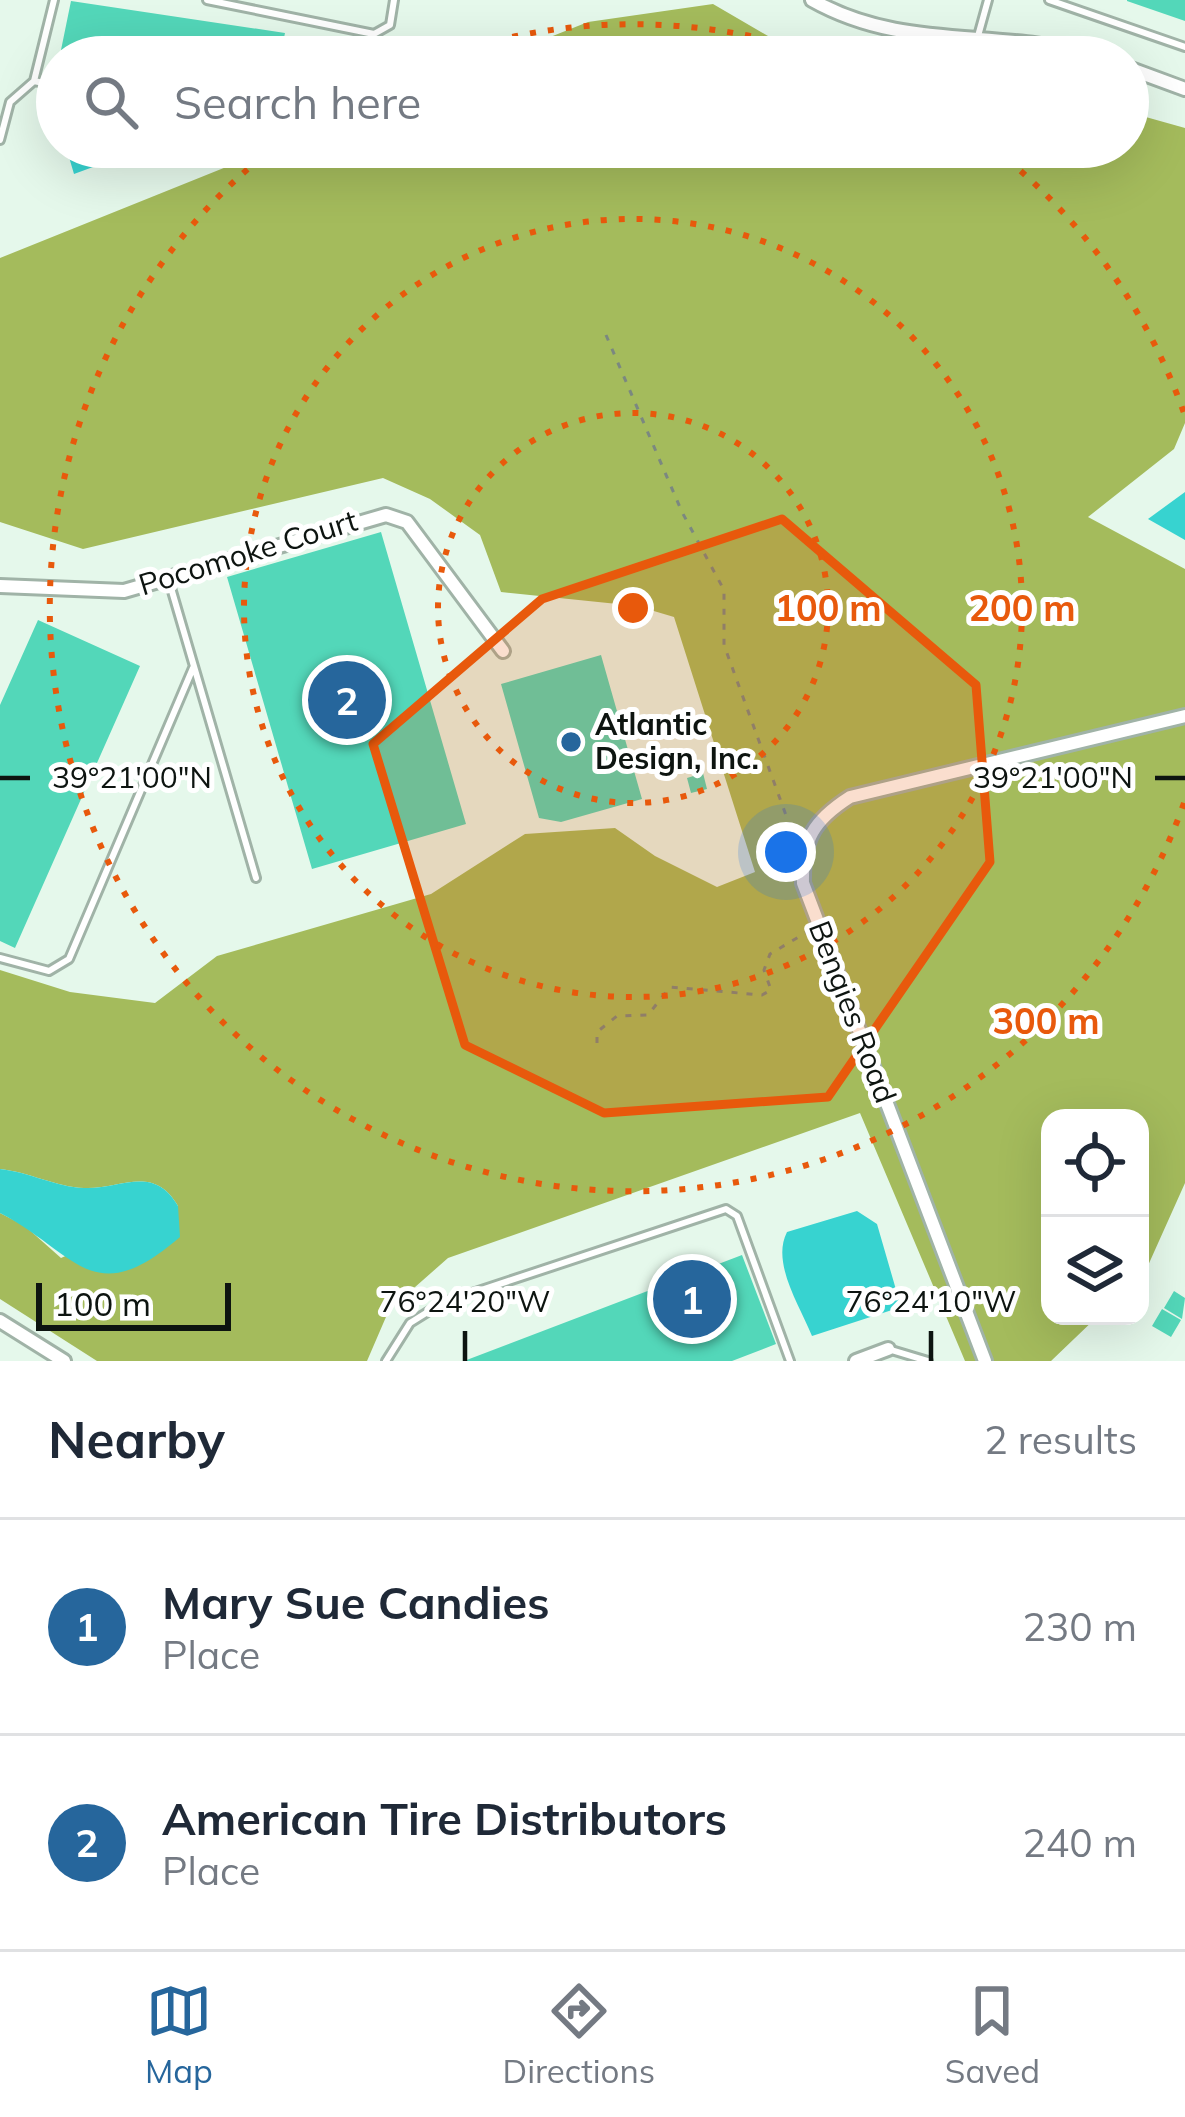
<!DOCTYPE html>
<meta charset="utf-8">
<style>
:root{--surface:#fff;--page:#f2f2f3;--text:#1f2937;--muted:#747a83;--line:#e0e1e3;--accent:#26669c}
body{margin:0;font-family:Mulish,sans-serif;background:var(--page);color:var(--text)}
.controls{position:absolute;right:36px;bottom:36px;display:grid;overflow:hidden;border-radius:24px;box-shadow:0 12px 48px #0002}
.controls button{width:108px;height:108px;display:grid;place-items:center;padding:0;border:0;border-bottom:3px solid var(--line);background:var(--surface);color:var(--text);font:60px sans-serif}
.scale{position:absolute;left:36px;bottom:30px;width:195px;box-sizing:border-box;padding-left:12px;border:6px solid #0d1410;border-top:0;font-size:33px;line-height:42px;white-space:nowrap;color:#0d1410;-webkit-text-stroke:9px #fff;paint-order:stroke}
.you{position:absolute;left:786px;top:852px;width:42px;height:42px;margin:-30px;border:9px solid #fff;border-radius:50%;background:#1a73e8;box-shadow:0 0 0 18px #1a73e833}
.badge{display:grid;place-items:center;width:78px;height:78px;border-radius:50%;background:var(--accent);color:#fff;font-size:39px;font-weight:700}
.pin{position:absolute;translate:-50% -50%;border:6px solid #fff;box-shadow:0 3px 12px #0006}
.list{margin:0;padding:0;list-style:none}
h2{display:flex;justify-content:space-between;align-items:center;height:156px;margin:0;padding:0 48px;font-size:51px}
h2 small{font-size:39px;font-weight:400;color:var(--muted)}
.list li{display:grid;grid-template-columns:78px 1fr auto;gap:36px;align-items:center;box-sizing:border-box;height:216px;padding:0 48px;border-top:3px solid var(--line)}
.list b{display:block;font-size:45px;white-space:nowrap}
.list p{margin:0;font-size:39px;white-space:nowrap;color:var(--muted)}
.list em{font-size:39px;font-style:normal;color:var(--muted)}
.icon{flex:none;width:66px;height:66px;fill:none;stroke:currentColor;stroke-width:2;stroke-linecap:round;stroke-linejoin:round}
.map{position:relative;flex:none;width:1185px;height:1361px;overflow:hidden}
.search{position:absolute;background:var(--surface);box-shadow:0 12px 48px #0002;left:36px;right:36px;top:36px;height:132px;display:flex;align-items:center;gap:30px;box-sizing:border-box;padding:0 42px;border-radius:66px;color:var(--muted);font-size:45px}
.sheet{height:588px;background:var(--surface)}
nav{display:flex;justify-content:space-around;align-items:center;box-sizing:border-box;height:168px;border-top:3px solid var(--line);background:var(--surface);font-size:33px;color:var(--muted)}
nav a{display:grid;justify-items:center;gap:6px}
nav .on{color:var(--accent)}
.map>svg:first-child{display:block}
</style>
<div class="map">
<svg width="1185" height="1361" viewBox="0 0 1185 1361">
<rect width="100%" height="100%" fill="#e5f8eb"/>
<path fill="#a4bb5c" d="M 713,4 L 799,54 L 865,51 L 909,57 L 500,57 L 588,22 Z
M 1128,112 L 1185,128 L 1185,423 L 1174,449 L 1088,517 L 1185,569 L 1185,1183 L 1146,1270 L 1140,1276 L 1140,1118 L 1050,1118 L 1050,1316 L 1098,1316 L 1051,1361 L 965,1361 L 860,1113 L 448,1258 L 389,1310 L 367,1361 L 97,1361 L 0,1299 L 0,1213 L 25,1226 L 61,1258 L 178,1206 C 153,1163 120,1190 84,1188 C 56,1187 29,1172 0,1169 L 0,970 L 70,992 L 155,1003 L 217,956 L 431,894 L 525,834 L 615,828 L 655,856 L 717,887 L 755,872 L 674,617 L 637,606 L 501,592 L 480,535 L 430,499 L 383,478 L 83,549 L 0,522 L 0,258 L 276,147 L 1128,147 Z"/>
<path fill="#37d3d0" d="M 66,147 L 107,147 L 112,160 L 74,174 Z
M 1185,492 L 1185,540 L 1148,519 Z
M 0,1169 C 29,1172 56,1187 84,1188 C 120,1190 153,1163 178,1206 L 180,1237 C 92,1313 77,1253 0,1213 Z
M 857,1211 L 877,1224 L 899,1300 L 892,1310 L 812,1336 C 800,1306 771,1263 787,1232 Z"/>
<path fill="#53d7b9" d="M 1127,0 L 1185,0 L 1185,21 L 1127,1 Z
M 71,1 L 285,33 L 280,57 L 95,57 L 61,50 Z
M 381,532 L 466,824 L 312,869 L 227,577 Z
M 38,620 L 140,666 L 15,948 L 0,941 L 0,705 Z
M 601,655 L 642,799 L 561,822 L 539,818 L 501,684 Z
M 703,773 L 707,789 L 691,793 L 687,778 Z
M 742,1255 L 776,1344 L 732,1361 L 464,1361 Z
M 1174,1291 L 1185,1298 L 1182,1319 L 1164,1308 Z
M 1162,1309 L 1181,1320 L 1171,1337 L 1152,1326 Z"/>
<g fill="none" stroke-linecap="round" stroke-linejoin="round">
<defs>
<path id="lane" d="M 207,0 L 374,34 L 390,25 L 394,0
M 1049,0 L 1185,47
M 978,36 L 988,0
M 34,81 L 57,86
M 0,140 L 10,102 L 34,81 L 54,0
M 169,581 L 256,878
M 0,958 L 49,971 L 69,959 L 193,668
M 888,1349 L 928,1361
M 386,1361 L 410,1323 L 442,1303 L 726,1209 L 737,1216 L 790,1361"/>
<path id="street" d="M 812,0 C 906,53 999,27 1097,57
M 1128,68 L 1185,89
M 0,586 L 124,591 L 386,515 L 407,522 L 503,651
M 0,1321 L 64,1361
M 856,1361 L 888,1349
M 985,1361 L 803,883 C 802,839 814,820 850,797 L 1185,716"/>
</defs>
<use href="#lane" stroke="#a0b3a7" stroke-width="12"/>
<use href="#street" stroke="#a0b3a7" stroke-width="18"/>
<path stroke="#7b8880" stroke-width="3" stroke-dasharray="6 9" stroke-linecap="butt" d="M 606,335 L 682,512 L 724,590 L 724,645 L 791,829 L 799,836
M 597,1043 L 597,1032 L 617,1016 L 648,1015 L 670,987 L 762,995 L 771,990 L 764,970 L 770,954 L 807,932"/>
<use href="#lane" stroke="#fff" stroke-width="6"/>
<use href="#street" stroke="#fff" stroke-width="12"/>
</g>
<path fill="#e8590c" fill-opacity="0.2" stroke="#e8590c" stroke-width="9" stroke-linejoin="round" d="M 782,519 L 976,685 L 990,862 L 828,1097 L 604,1113 L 465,1045 L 373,744 L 542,599 Z"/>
<path fill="none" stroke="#0d1410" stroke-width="4.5" d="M 0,778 L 30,778M 1155,778 L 1185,778M 465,1331 L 465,1361M 931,1331 L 931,1361"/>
<g fill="none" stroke="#e8590c" stroke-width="6" stroke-dasharray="6 12">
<circle cx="633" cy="608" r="195"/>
<circle cx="633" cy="608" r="389"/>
<path d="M1184 803A584 584 0 1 1 273 148M443 56A584 584 0 0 1 823 56M993 148A584 584 0 0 1 1184 413"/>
</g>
<circle fill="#26669c" stroke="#fff" stroke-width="4.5" cx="571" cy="742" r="12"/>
<g text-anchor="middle" stroke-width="10" stroke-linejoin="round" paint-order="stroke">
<g font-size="30" fill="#0d1410" stroke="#fff">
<text transform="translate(248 553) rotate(-17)" y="10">Pocomoke Court</text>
<text transform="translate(852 1012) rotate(69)" y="10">Bengies Road</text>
</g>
<g font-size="30" font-weight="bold" fill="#0d1410" stroke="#fff" text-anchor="start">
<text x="595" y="735">Atlantic<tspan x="595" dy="34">Design, Inc.</tspan></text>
</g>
</g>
<g font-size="30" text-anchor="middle" fill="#0d1410" stroke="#fff" stroke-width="10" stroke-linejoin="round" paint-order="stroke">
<text x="132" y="788">39°21'00"N</text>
<text x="1053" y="788">39°21'00"N</text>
<text x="465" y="1312">76°24'20"W</text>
<text x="931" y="1312">76°24'10"W</text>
</g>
<circle cx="633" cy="608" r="18" fill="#e8590c" stroke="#fff" stroke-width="6"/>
<g font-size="36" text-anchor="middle" font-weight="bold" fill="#e8590c" stroke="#fff" stroke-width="10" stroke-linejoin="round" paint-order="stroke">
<text x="828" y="621">100 m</text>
<text x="1022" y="621">200 m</text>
<text x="1046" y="1034">300 m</text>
</g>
</svg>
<div class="controls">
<button><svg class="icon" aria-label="locate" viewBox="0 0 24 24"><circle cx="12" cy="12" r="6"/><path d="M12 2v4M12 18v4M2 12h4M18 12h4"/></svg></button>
<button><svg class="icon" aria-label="layers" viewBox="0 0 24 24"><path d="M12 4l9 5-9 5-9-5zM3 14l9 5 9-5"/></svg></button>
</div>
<div class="scale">100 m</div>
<div class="you"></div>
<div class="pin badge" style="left:692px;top:1299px">1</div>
<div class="pin badge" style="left:347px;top:700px">2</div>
<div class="search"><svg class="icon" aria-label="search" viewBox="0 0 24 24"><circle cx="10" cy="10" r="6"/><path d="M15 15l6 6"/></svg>Search here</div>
</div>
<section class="sheet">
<h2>Nearby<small>2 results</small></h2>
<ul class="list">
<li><span class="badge">1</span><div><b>Mary Sue Candies</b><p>Place</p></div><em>230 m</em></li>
<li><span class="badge">2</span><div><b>American Tire Distributors</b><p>Place</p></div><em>240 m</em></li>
</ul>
</section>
<nav>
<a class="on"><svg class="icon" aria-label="map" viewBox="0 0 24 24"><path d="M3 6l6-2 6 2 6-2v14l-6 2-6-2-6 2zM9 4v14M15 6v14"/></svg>Map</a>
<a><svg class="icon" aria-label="directions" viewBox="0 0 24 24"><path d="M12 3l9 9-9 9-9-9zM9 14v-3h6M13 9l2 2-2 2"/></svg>Directions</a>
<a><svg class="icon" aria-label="saved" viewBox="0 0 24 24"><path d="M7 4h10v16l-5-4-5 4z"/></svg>Saved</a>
</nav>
